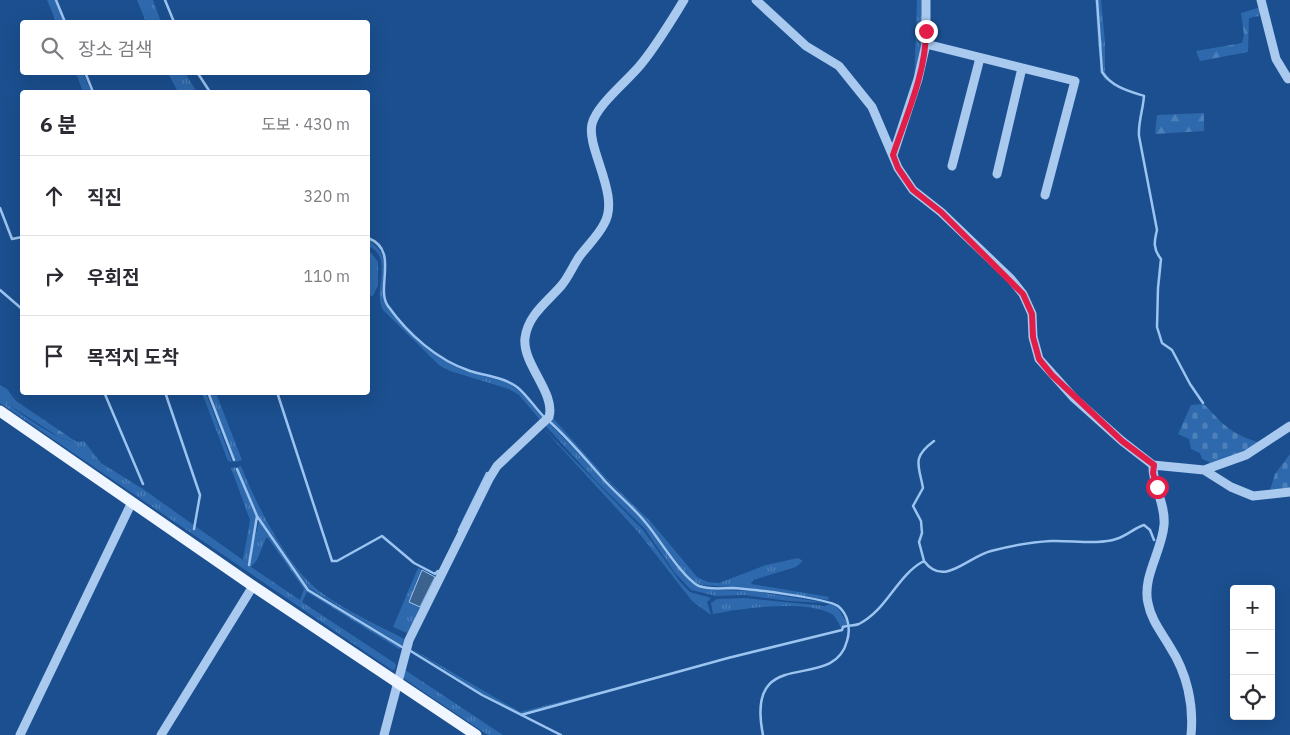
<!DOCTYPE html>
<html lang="ko">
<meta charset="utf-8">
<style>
:root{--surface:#fff;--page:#f7f7f7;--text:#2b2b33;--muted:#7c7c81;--line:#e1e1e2}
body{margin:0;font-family:"IBM Plex Sans","Noto Sans KR",sans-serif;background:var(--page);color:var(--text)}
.controls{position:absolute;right:15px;bottom:15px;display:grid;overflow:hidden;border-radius:5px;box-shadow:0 5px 20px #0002}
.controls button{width:45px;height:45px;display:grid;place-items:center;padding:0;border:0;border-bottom:1px solid var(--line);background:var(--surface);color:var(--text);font:25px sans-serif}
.stop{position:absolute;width:15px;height:15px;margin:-11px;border:4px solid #e11d48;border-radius:50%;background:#fff}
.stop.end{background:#e11d48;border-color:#fff;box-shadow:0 1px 5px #0008}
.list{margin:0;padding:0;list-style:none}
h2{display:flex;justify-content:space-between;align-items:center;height:65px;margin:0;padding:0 20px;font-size:21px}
h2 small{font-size:16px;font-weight:400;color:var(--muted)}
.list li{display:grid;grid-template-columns:32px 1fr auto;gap:15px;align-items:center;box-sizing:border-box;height:80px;padding:0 20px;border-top:1px solid var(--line)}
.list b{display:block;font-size:19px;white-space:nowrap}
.list em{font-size:16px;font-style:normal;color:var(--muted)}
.icon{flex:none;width:28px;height:28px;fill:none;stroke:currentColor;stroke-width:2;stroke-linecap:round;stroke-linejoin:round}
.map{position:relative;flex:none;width:1290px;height:735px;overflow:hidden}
.search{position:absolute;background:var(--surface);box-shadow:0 5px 20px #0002;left:20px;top:20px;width:350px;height:55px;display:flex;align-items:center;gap:12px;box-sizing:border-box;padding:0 18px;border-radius:5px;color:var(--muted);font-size:19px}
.panel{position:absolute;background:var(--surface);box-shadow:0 5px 20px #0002;left:20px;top:90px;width:350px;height:305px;border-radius:5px}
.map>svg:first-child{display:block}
</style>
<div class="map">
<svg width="1290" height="735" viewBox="0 0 1290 735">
<defs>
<pattern id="grass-tufts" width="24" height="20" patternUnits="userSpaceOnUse" patternTransform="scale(1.25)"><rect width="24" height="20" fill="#2e69ad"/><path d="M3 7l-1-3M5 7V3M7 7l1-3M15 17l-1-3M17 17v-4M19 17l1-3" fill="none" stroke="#4d80b9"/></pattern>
<pattern id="forest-firs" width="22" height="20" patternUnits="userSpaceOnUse" patternTransform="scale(1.25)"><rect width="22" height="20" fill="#2e69ad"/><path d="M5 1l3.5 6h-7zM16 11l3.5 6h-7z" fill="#4d80b9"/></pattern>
<pattern id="cemetery-stones" width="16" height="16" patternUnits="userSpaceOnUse" patternTransform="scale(1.25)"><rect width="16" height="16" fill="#2e69ad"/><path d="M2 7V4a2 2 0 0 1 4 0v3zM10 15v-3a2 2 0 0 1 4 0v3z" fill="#4d80b9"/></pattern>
</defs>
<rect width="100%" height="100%" fill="#1b4f8f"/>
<path fill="url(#grass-tufts)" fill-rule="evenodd" d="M 47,0 L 55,0 L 64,22 L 56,22 Z
M 137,0 L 153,0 L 161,22 L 146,22 Z
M 917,0 L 923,0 L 923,47 L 914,89 Z
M 1095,0 L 1101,0 L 1105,42 L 1105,72 L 1109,78 L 1106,81 C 1098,73 1097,15 1095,0 Z
M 76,73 L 83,73 L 91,92 L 83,92 Z
M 168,73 L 185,73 L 197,92 L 178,92 Z
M 368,240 C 396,257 377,279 385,302 C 387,309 396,316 401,322 C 423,347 444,364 475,374 C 490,378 505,379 518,390 C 527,398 535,409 543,418 L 541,421 L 519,395 L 509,389 L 450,371 L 439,365 L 383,310 C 372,291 395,257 368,246 Z
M 368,249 L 378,262 L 378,285 L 373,296 L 368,295 Z
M 202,393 L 206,393 L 232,462 L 228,461 Z
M 209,393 L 216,393 L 242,460 L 236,462 Z
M 0,399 C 19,411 63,448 84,441 L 101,463 L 143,489 L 243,560 L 250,520 L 231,468 L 235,467 L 256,516 L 248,566 L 259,521 L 308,591 L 402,648 L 399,649 L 307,592 L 302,602 L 396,664 L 395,669 L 392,670 L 0,403 ZM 266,538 L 268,538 L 304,589 L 300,600 L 251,567 L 257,560 Z
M 552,417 L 608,480 L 651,522 L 697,577 L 708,582 L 719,583 L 766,565 L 798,558 L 803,561 L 796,567 L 753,580 L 751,584 L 829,597 L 828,600 L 766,590 L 702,585 L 691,581 L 646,521 L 549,419 Z
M 547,421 L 644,522 L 690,582 L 714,590 L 753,591 L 827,603 L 789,601 L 744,595 L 716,596 L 691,590 L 675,573 L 645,529 L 596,481 L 545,425 Z
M 542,427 L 643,530 L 681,583 L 690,592 L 711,598 L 707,602 L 711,615 L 692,601 L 639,533 Z
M 241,466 C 256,504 287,566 319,591 C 344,610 378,625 406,640 L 403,646 L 309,588 L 258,515 L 237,467 Z
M 418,568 L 422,570 L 409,602 L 432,587 L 435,577 L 440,573 L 433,589 L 407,633 L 393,627 Z
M 744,598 L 825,606 L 830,604 L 837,607 L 848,624 L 841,628 C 838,622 836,616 830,613 C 802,600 743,608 713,614 L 711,603 L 717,599 Z
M 409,647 L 520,712 L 661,676 L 520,714 L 482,694 Z
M 405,670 L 503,735 L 488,735 L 406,680 L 403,677 Z"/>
<path fill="url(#forest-firs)" d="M 1261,7 L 1259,16 L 1249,18 L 1248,52 L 1200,61 L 1196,51 L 1242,43 L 1244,35 L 1241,13 Z
M 1204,113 L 1204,131 L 1155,134 L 1157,115 Z
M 0,385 L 7,389 L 16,401 L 78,443 L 59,437 L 0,399 Z"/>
<path fill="url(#cemetery-stones)" d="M 1202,404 L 1205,405 C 1224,426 1233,435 1261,443 L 1247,452 L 1209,467 L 1209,462 L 1202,459 L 1200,453 L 1191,449 L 1189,439 L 1178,434 L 1191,405 Z
M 1290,454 L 1290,489 L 1269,493 L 1275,474 Z"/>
<path fill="#3c6290" stroke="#9cc4f0" d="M 422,570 L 435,577 L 420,607 L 409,602 Z"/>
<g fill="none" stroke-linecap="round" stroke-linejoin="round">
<path stroke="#9cc4f0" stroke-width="2.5" d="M 56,0 L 65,22
M 165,0 L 174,22
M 1097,0 L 1102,72 C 1112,87 1128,91 1144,96 C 1143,110 1138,122 1139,136 L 1157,230 C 1154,242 1153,249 1161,259 L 1158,288 L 1157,327 L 1162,343 L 1172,350 L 1190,384 L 1203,403
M 85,72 L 93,92
M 197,72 L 210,92
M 0,208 L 12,239 L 22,237
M 368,238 C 400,250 375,288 388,306 C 408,334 437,360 470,371 C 486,376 503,377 517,387 C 527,395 535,408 545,418
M 0,290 L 22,309
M 104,392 L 143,484
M 165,392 L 200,495 L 194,529
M 208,392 L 234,460
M 277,392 L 332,561 L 337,561 L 382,536 L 414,563 L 435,574 L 438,571
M 549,421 C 570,440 587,461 606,482 C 619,496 634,508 646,523 C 658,537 684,580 699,586 C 710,590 722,588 733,588 C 750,589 826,598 838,606 C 848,614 851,629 847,641 C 833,695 744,641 763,735
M 237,469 L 257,516 L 249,565
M 257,516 L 308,590 L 402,647
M 459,530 L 487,473
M 924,561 L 919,542 L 922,533 L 921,521 L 913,506 L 923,488 C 919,465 911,458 934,441
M 409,650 L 482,695 L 561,735
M 521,715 L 728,658 L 842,630 L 843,627 C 848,625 854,626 859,624 C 887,610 897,575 924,561 C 944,588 967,557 991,551 C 1010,546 1031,542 1051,541 C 1070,540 1099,545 1116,539 C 1127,536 1134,528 1144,525 L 1150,530 L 1154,540"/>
<path stroke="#a9c9ee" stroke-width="9" d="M 756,0 L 806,46 L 839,66 L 872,107 L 898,168 L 913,190 L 941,212 L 1011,279 L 1023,294 L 1032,314 L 1033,337 L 1039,359 L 1074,398 L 1122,441 L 1153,465 L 1204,470 L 1231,487 L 1253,496 L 1290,492
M 1261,0 L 1276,59 L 1288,79
M 926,44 L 1075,81 L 1045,195
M 893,155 L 918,79 L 926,44 L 926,0
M 952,166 L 980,58
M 997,174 L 1022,68
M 1153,465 C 1152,485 1166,504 1164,525 C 1162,551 1142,577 1148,603 C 1151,620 1162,633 1170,647 C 1187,673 1194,705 1191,735
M 1204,470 L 1246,455 L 1290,426
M 20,735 L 132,502
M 161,735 L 253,586
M 384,735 L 409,640 L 489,479 L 497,466 L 549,417 C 556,393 522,364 525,338 C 528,315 547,302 561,286 C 568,278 573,266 579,257 C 587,246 598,236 604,224 C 621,196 586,148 592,124 C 597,104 629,80 642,63 C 658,43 671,21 684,0"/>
<path stroke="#f0f6ff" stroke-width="11" d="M 0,411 L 253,586 L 476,735"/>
</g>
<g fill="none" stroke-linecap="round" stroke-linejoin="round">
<path stroke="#e11d48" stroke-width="6" d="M 926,31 C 926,73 906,116 893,155 L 898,168 L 913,190 L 941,212 L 1023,294 L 1032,314 L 1033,337 L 1039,359 L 1052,375 L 1122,441 L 1154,465 L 1153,473 L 1157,487"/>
</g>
</svg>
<div class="controls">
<button>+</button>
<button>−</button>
<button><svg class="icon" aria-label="locate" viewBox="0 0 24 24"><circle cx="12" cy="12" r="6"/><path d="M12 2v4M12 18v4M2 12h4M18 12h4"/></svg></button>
</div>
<div class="stop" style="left:1157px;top:487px"></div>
<div class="stop end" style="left:926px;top:31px"></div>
<div class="search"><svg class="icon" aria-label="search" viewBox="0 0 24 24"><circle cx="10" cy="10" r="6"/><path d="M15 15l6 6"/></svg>장소 검색</div>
<section class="panel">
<h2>6 분<small>도보 · 430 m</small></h2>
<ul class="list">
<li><svg class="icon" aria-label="ahead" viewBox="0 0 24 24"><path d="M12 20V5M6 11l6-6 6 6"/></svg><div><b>직진</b></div><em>320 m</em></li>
<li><svg class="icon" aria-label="right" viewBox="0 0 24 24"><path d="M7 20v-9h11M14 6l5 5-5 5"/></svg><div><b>우회전</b></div><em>110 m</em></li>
<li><svg class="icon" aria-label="arrive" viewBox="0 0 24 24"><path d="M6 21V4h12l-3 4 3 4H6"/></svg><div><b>목적지 도착</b></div></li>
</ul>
</section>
</div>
